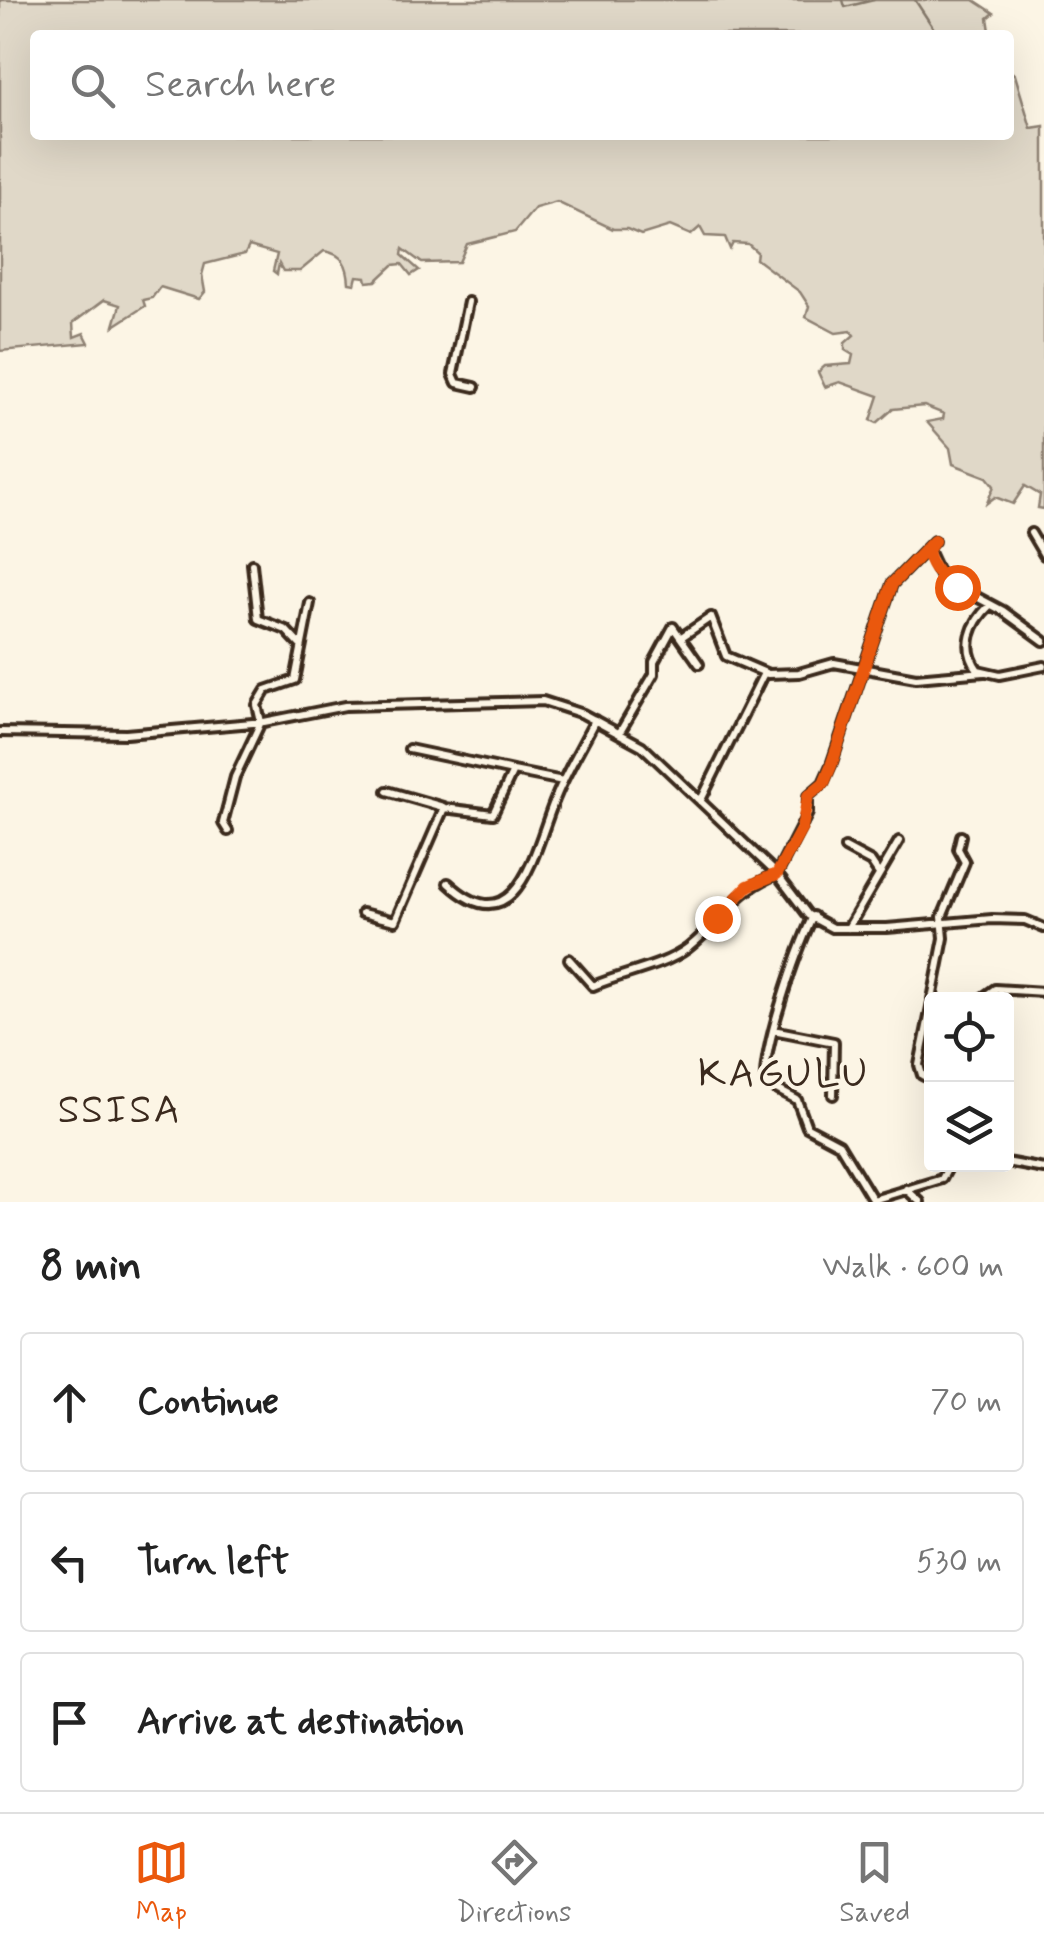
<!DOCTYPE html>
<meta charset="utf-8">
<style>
:root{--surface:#fff;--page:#f6f6f6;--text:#222;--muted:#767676;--line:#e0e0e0;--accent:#ea580c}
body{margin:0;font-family:Mynerve,sans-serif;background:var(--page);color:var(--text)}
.controls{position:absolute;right:30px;bottom:30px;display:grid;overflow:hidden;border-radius:10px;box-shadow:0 10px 40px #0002}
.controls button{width:90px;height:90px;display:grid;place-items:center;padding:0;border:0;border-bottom:2px solid var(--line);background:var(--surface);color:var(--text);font:50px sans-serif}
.stop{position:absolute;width:30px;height:30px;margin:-22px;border:8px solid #ea580c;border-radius:50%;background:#fff}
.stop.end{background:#ea580c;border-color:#fff;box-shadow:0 2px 10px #0008}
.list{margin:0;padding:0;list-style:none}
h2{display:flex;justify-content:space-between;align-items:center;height:130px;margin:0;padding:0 40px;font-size:42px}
h2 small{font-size:32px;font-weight:400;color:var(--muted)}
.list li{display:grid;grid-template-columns:65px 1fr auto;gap:30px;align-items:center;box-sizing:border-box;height:140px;margin:0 20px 20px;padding:0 20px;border:2px solid var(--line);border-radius:10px}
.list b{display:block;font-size:38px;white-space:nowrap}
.list em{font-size:32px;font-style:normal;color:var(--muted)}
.icon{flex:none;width:55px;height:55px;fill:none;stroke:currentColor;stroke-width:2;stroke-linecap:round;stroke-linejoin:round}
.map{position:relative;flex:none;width:1044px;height:1202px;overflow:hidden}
.search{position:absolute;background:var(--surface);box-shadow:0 10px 40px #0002;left:30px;right:30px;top:30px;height:110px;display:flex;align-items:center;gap:25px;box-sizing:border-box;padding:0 35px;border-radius:10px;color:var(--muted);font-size:38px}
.sheet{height:610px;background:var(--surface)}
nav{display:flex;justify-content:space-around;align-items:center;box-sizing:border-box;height:140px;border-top:2px solid var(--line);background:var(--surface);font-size:28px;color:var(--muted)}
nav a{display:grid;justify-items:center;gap:5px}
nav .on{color:var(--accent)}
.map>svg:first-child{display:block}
</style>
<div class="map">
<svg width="1044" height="1202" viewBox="0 0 1044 1202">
<rect width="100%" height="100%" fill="#fcf5e5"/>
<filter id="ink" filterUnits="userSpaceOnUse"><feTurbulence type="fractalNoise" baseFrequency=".01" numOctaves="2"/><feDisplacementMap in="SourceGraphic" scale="20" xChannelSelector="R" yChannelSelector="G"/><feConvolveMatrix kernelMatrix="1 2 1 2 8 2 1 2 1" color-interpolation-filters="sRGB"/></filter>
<g filter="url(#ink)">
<path fill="#e0d8c8" stroke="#8e8173" stroke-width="2.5" d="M 0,0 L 974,0 L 994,13 L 988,18 L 990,31 L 979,35 L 35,35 L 35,135 L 1009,135 L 1009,70 L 1015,75 L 1031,128 L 1044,126 L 1044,509 L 1038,508 L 1040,495 L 1025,486 L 1013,504 L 995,497 L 987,503 L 994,486 L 987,477 L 953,464 L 950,448 L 927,422 L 943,419 L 944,414 L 924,406 L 893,409 L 877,423 L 871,420 L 879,396 L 840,382 L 825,387 L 818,372 L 825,366 L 851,364 L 853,355 L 845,350 L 845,343 L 854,335 L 851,331 L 836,333 L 806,317 L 809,306 L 800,292 L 756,259 L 757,252 L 748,244 L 733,243 L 730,249 L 725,237 L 705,236 L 700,227 L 691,235 L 670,226 L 641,235 L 627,229 L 613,229 L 557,202 L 535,208 L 515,232 L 467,244 L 459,262 L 422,263 L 403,249 L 402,255 L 419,270 L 411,275 L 402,264 L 393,265 L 376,281 L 367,282 L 366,277 L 357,276 L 355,284 L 349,283 C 348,265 343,254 324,251 L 300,271 L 283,271 L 279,264 L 277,274 L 273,271 L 277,254 L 249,246 L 245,254 L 205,264 L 202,275 L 205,292 L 199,299 L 160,287 L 152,298 L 143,300 L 145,306 L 114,326 L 120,305 L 104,300 L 73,323 L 74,337 L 84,333 L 89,343 L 0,351 Z"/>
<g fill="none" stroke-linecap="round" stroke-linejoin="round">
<path stroke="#85796b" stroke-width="2.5" d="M 843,0 L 845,7 L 874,0
M 915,0 L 936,32"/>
<defs>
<path id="minor" d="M 468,302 L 453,374 L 457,383 L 475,387
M 1031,533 L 1044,555
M 928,550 L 941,578 L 1003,611 L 1044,641
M 252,564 L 258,619 L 286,630 L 300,645
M 990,605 C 971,623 961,647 978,670 L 1000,675 L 1044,666
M 683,636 L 711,617 L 726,656 L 768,674 L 799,673 L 834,663 L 916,678 L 984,672
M 0,732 L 126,734 L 264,722 L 345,706 L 543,701 L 583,714 L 642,746 L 777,874 L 808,915 L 832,928 L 887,928 L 992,919 L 1025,920 L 1044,928
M 620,732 L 654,674 L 654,662 L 673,627 L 699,664
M 409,749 L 513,771
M 387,791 L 443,807
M 701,800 L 764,673
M 228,831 L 223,823 L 235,777 L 261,722 L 257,705 L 266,690 L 295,680 L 310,603
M 845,848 L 871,862 L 879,874
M 448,883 C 519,949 536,843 556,797 C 567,770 582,746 595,720
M 362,913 L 395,921 L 444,808 L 493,814 L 513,771 L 563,781
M 813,916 C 796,952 763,1046 765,1083 L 797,1100 L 807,1127 L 839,1144 L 873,1200 L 942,1179 L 950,1164
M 848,928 L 899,841
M 569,959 L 593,986 C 623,973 663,967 688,948 C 723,921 732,892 777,874 L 808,813 L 808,796 L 823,783 L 831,765 L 892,584 L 934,541
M 932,999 L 944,938 L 942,917 L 965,862 L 958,849 L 961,836
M 981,999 L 995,989 L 1044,992
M 932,1002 L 919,1065 L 922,1075 L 932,1080
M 773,1030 L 834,1042 L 833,1095
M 1006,1162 L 1044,1169
M 906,1189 L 920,1202"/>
</defs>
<use href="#minor" stroke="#3b2a1e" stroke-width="14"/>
<use href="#minor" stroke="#fcf5e5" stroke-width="6"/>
</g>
</g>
<g fill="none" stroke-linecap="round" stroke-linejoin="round" filter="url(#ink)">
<path stroke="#ea580c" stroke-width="12" d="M 717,918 L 748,886 L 777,874 L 802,828 L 808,796 L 824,783 L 831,766 L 892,584 L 934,541 L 927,552 C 933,571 941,578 957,587"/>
</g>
<g text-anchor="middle" stroke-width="8" stroke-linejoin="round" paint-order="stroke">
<g font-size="40" letter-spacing="2.5" fill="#3b2a1e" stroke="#fcf5e5">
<text x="784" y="1086">KAGULU</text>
<text x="120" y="1122">SSISA</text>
</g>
</g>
</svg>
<div class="controls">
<button><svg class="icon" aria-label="locate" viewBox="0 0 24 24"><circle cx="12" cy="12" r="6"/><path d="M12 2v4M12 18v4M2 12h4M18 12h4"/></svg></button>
<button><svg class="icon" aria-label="layers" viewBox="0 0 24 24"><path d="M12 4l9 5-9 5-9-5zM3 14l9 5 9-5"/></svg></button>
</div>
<div class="stop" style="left:957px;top:587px"></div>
<div class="stop end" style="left:717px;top:918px"></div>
<div class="search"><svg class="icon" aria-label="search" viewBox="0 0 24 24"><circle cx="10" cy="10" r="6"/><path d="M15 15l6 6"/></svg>Search here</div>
</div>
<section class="sheet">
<h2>8 min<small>Walk · 600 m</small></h2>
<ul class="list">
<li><svg class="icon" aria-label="ahead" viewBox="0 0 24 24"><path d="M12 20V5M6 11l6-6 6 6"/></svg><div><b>Continue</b></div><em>70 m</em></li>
<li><svg class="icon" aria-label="left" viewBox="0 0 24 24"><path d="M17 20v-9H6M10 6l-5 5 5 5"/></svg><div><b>Turn left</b></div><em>530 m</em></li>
<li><svg class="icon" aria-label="arrive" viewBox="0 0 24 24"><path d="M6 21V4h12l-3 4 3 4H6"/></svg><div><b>Arrive at destination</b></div></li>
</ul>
</section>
<nav>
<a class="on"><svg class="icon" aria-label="map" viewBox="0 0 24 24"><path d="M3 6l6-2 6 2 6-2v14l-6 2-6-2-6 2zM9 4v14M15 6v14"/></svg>Map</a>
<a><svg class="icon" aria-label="directions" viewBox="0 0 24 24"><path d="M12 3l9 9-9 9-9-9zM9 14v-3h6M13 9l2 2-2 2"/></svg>Directions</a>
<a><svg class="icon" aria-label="saved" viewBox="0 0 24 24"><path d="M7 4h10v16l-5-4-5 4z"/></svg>Saved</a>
</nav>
